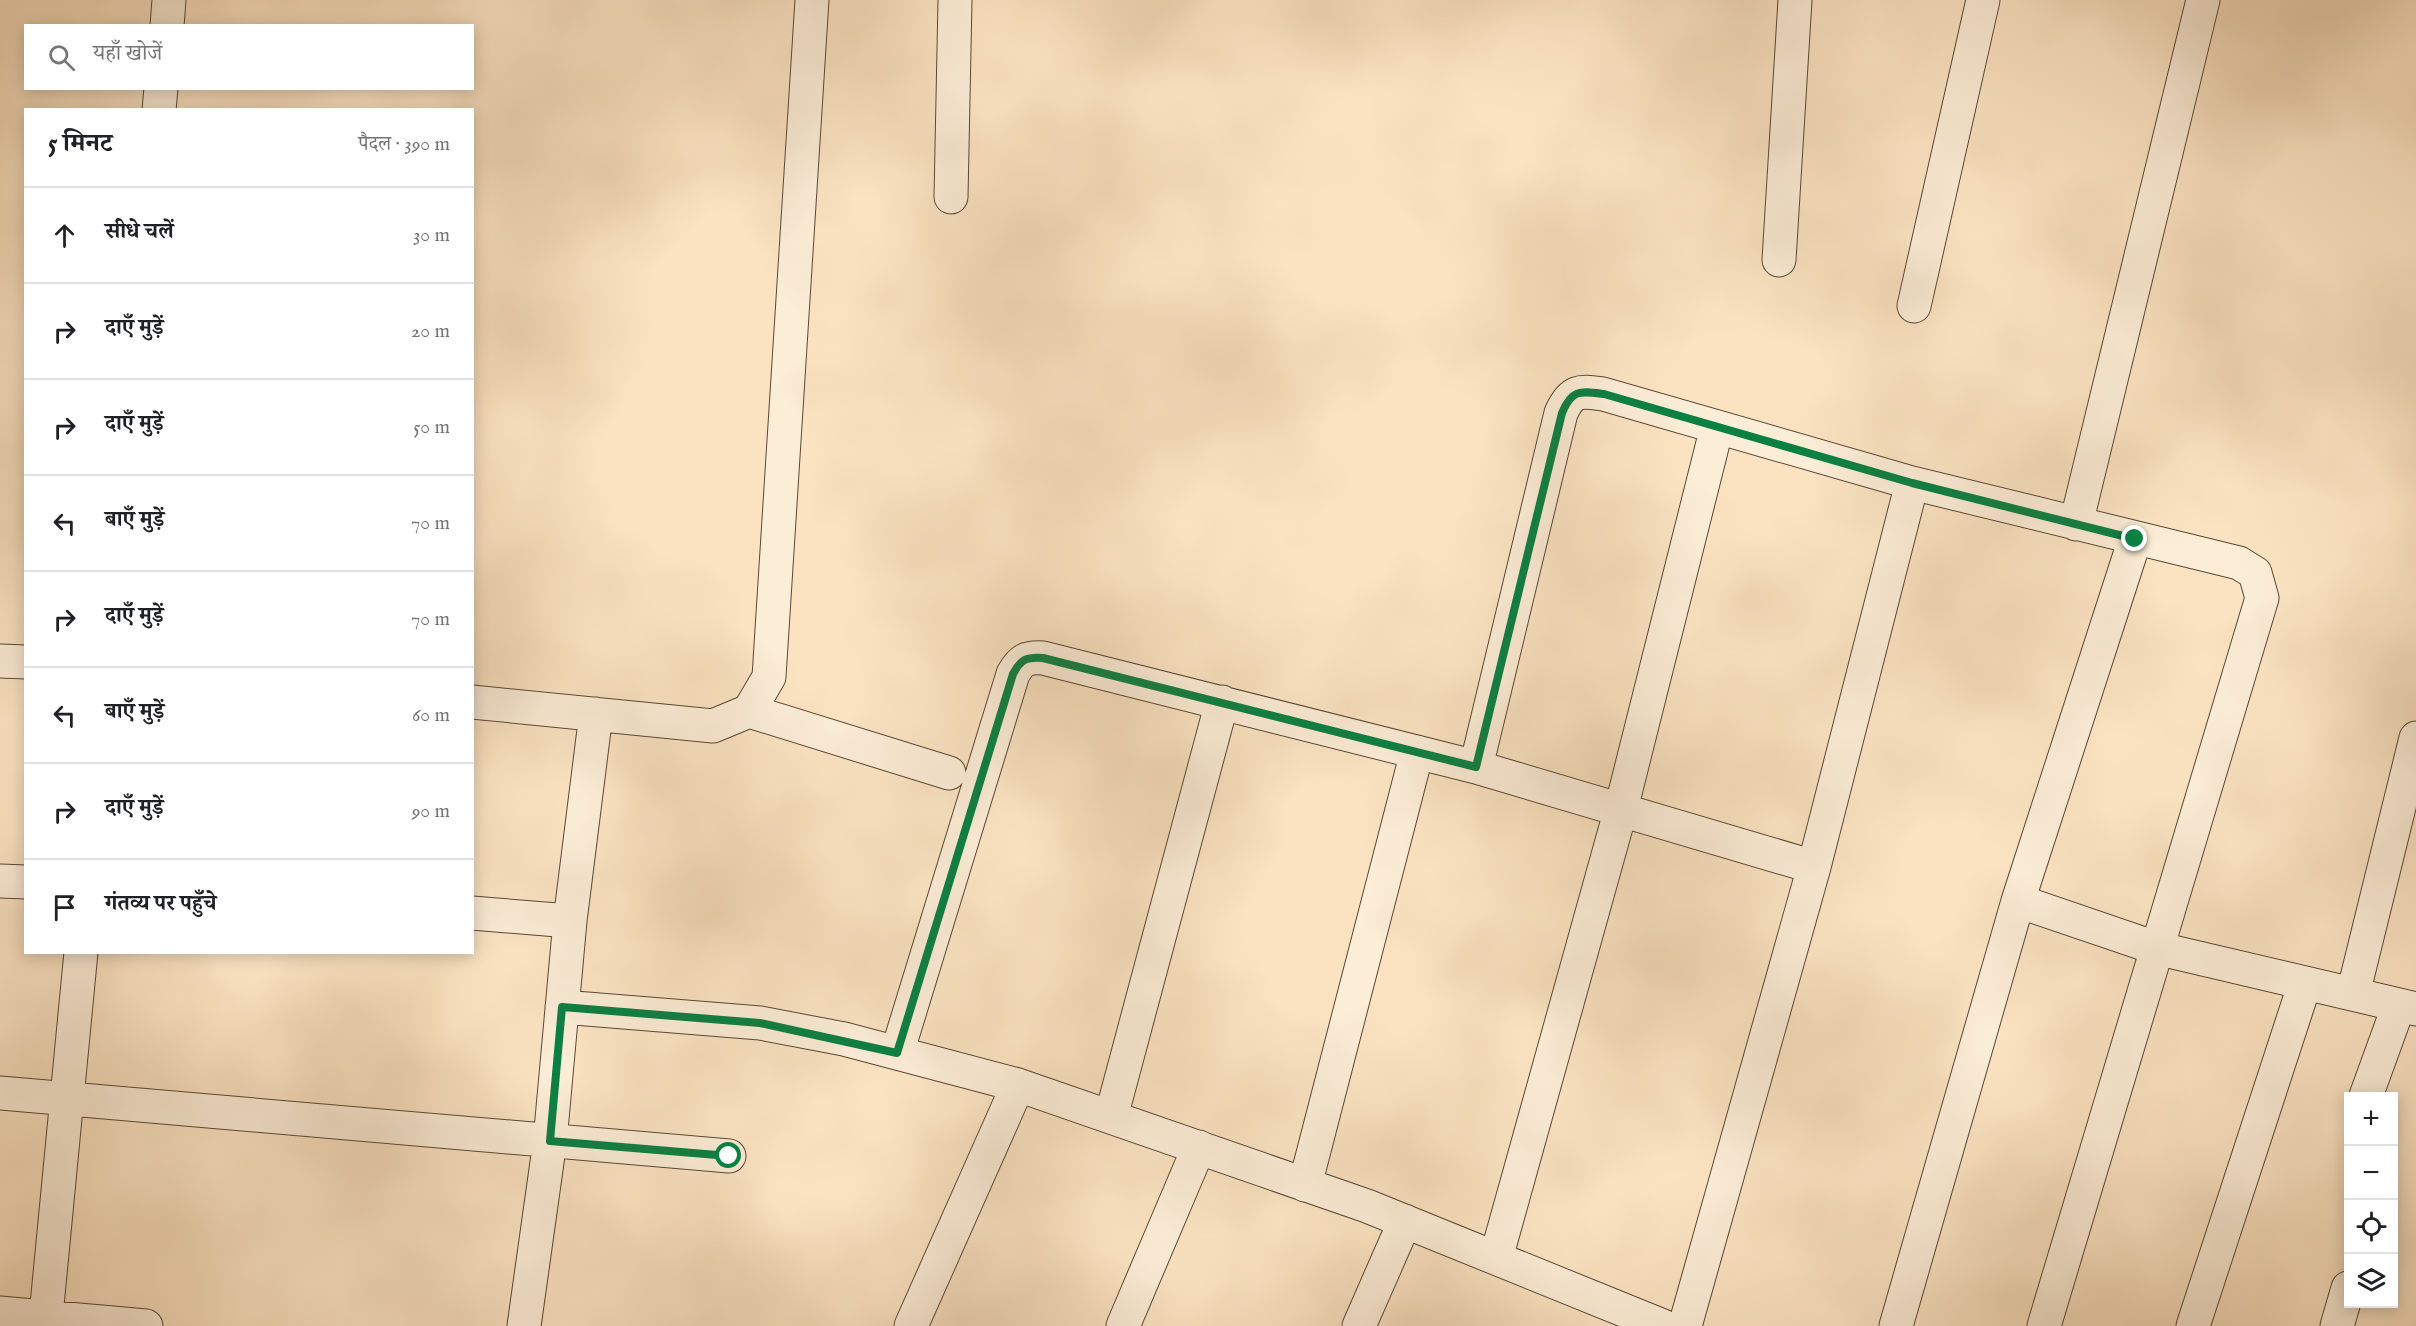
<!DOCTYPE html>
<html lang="hi">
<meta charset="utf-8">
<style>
:root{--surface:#fff;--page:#f6f6f6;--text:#202124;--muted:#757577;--line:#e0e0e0}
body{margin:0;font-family:"IM FELL English","Noto Serif Devanagari",serif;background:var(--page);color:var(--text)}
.controls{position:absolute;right:18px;bottom:18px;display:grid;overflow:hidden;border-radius:0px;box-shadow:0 3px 15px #0003}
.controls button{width:54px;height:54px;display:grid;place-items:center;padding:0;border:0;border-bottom:2px solid var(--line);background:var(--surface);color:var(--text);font:30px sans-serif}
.stop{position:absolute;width:18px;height:18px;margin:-14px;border:4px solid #0b8043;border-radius:50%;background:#fff}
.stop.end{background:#0b8043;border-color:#fff;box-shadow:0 2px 6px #0008}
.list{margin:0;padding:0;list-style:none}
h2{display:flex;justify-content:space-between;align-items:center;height:78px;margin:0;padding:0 24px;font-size:26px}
h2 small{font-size:20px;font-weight:400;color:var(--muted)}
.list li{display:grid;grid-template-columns:39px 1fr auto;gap:18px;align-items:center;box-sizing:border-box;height:96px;padding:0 24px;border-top:2px solid var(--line)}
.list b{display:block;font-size:22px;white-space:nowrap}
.list em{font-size:20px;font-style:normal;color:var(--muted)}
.icon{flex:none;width:33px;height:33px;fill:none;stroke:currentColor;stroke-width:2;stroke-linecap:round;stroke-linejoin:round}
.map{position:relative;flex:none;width:2416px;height:1326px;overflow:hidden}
.search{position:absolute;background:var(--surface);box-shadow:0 3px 15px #0003;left:24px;top:24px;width:450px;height:66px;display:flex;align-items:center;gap:15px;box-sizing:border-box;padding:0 21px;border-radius:0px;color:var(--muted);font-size:22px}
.panel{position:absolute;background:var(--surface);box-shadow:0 3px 15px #0003;left:24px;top:108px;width:450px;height:846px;border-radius:0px}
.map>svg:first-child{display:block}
</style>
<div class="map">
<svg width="2416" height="1326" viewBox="0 0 2416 1326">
<rect width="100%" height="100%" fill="#fbe3c2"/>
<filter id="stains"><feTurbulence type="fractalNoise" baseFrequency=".00333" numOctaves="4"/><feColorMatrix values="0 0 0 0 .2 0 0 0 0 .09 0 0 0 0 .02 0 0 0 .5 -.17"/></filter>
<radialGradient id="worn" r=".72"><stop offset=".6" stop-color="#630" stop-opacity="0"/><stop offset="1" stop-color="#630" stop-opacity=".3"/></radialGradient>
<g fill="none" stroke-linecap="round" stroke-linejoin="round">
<defs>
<path id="street" d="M 167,26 L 169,0
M 159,110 L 161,88
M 951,197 L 955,0
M 1779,260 L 1795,0
M 1914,306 L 1983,0
M 2076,524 L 2203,0
M 0,661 L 26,662
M 472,702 L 713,726 L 749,711 L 769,677 L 812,0
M 749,711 L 949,773
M 1476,767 L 1561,413 C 1572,389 1580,391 1603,394 L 1912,483 L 2239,563 L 2255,573 L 2262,598 L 2044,1326
M 0,881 L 26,882
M 2018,901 L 2156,948 L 2416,1009
M 472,913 L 570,921
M 2353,994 L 2416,738
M 562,1007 L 760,1023 L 844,1039 L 1018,1085 L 1367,1206 L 1663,1326
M 897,1053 L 1013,674 C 1021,660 1026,657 1043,658 L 1476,767 L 1814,867 L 1912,483
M 0,1093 L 729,1156
M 2366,1096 L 2399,1005
M 1111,1117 L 1222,702
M 1305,1185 L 1417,752
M 1496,1258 L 1621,809 L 1717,427
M 0,1313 L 146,1326
M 45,1326 L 81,952
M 524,1326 L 550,1141 L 570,921 L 596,714
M 911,1326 L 1018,1085
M 1123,1326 L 1199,1147
M 1359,1326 L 1405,1221
M 1685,1326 L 1814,867
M 1896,1326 L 2018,901 L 2135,539
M 2193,1326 L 2305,983
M 2337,1326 L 2348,1288"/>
</defs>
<use href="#street" stroke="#594834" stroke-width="35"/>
<use href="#street" stroke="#fcedd7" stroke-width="33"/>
</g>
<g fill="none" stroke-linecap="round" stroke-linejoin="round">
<path stroke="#0b8043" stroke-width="8" d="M 729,1156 L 550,1141 L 562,1007 L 760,1023 L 897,1053 L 1013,674 C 1021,659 1026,657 1043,658 L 1476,767 L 1562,413 C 1572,389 1580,391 1604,394 L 1912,483 L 2135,539"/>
</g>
<rect width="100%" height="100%" filter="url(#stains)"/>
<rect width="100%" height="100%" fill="url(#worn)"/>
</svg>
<div class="controls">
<button>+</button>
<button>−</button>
<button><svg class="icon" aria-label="locate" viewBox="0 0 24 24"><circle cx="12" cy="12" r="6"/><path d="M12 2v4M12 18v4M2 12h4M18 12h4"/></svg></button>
<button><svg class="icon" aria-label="layers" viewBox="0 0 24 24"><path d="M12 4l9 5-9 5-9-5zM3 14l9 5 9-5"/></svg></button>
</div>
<div class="stop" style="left:729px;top:1156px"></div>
<div class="stop end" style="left:2135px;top:539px"></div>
<div class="search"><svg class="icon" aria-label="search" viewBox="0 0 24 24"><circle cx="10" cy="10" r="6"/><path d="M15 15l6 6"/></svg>यहाँ खोजें</div>
<section class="panel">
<h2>5 मिनट<small>पैदल · 390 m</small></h2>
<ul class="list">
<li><svg class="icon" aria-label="ahead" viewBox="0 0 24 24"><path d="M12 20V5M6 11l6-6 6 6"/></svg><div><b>सीधे चलें</b></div><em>30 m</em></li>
<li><svg class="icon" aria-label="right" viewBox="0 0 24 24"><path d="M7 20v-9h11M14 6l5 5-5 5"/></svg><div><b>दाएँ मुड़ें</b></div><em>20 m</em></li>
<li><svg class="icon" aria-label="right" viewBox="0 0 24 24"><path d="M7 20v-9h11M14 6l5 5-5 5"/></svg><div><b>दाएँ मुड़ें</b></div><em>50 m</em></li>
<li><svg class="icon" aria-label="left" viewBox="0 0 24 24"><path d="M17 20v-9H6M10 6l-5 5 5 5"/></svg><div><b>बाएँ मुड़ें</b></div><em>70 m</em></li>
<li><svg class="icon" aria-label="right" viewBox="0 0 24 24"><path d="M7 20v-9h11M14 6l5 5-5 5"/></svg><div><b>दाएँ मुड़ें</b></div><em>70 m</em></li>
<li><svg class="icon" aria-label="left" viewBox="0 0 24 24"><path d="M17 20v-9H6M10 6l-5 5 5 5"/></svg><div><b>बाएँ मुड़ें</b></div><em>60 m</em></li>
<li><svg class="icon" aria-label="right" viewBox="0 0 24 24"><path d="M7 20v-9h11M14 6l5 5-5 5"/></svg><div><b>दाएँ मुड़ें</b></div><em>90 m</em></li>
<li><svg class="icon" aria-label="arrive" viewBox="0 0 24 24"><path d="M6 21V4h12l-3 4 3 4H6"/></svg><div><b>गंतव्य पर पहुँचे</b></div></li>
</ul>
</section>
</div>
